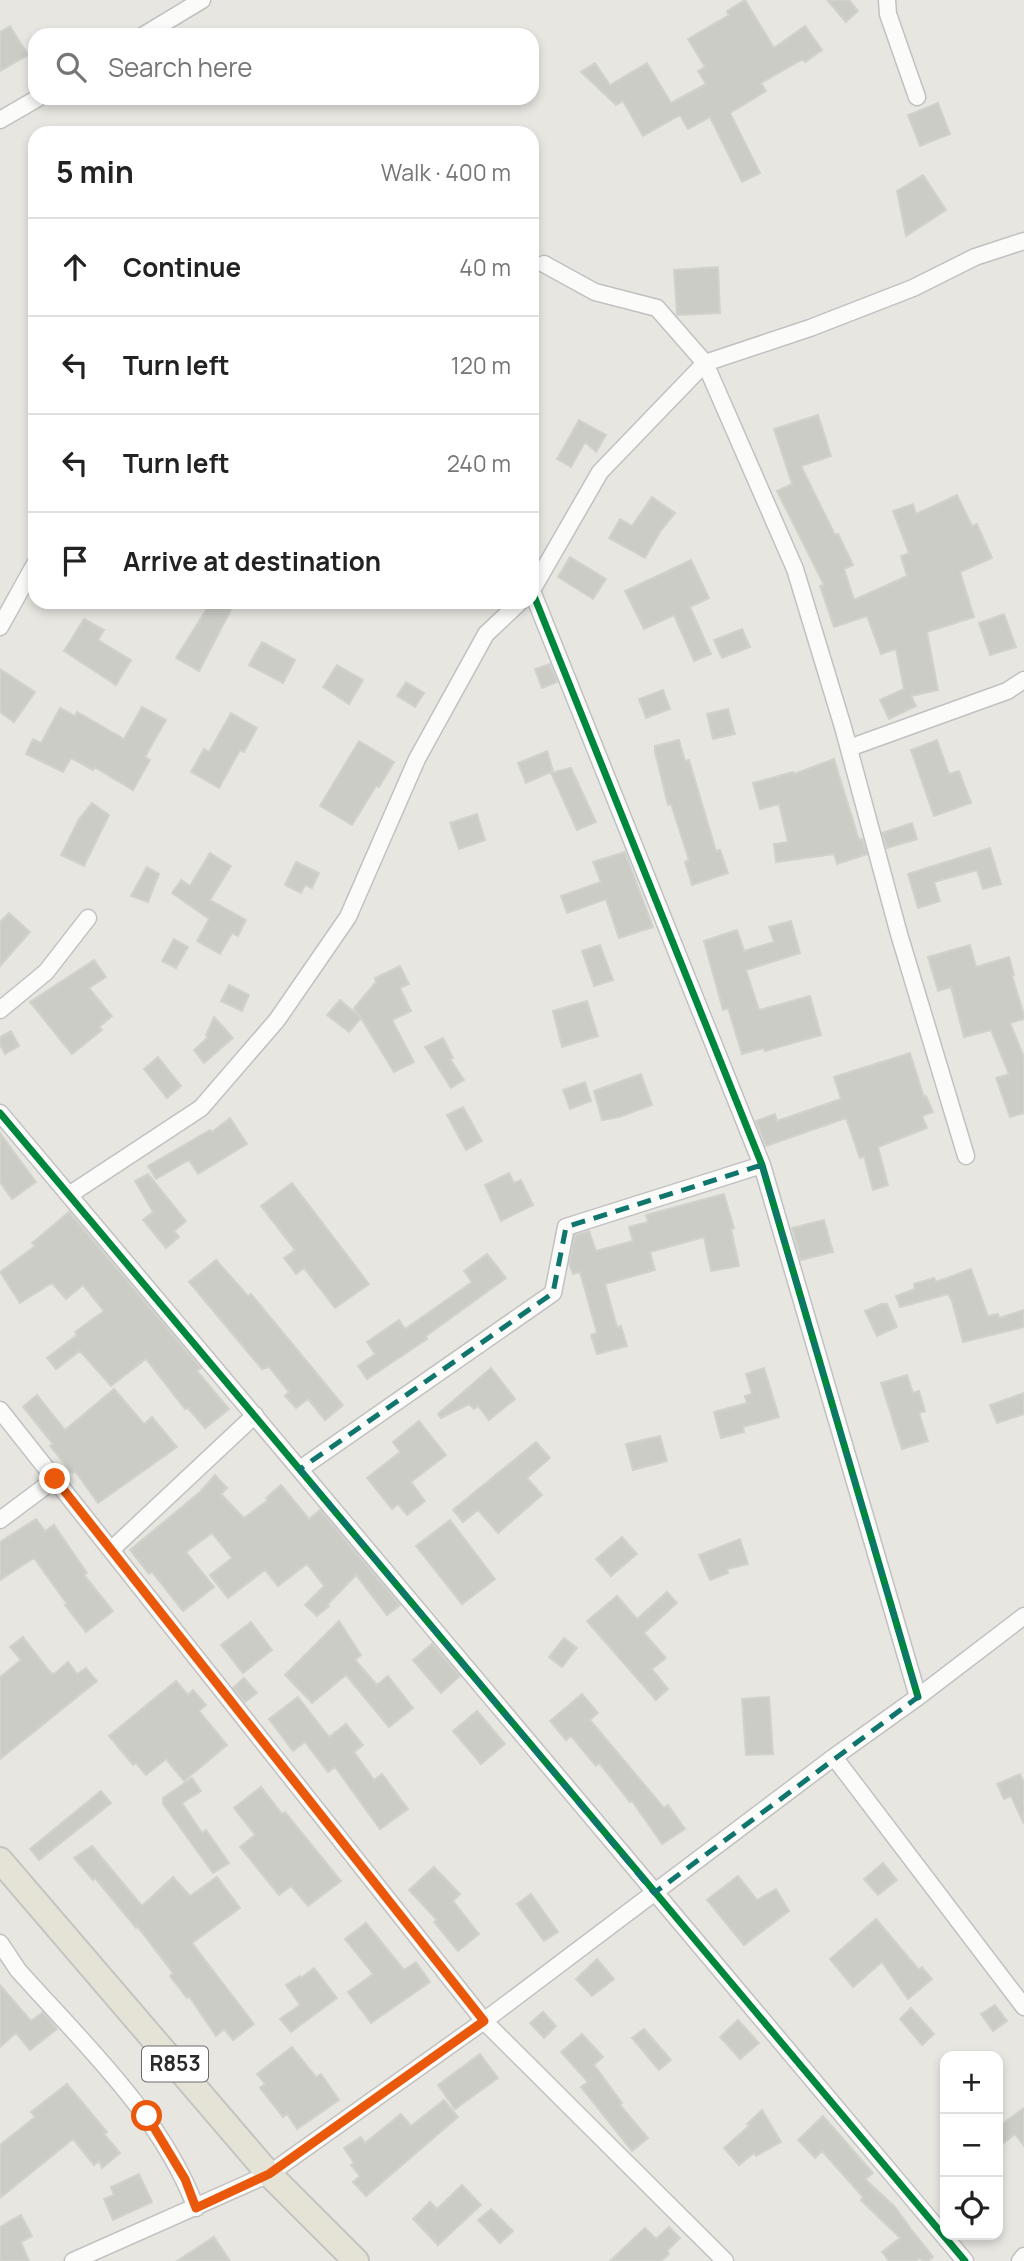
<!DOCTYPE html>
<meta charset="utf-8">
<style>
:root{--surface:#fff;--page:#f2f2f2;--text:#222;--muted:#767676;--line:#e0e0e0}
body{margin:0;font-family:Manrope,sans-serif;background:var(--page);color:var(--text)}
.controls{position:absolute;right:21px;bottom:21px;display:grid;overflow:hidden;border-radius:14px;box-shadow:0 4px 10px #0003}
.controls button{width:63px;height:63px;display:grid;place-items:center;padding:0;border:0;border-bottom:2px solid var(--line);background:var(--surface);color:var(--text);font:35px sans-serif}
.stop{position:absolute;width:21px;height:21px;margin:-16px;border:5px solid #ea580c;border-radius:50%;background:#fff}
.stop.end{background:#ea580c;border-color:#fff;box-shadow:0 2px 7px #0008}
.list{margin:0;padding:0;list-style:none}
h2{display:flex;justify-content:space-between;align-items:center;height:91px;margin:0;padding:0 28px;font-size:30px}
h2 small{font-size:23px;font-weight:400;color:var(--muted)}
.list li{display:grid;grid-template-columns:46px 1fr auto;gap:21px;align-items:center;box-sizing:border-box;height:98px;padding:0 28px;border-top:2px solid var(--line)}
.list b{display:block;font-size:26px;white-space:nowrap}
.list em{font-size:23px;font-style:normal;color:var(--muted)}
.icon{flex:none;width:38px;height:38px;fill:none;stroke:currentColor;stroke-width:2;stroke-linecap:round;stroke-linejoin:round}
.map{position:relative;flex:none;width:1024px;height:2261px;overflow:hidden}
.search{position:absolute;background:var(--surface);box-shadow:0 4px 10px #0003;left:28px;top:28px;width:511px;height:77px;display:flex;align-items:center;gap:18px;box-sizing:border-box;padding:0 24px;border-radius:21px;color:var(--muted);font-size:26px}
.panel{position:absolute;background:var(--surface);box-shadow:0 4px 10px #0003;left:28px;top:126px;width:511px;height:483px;border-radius:21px}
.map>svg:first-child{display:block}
</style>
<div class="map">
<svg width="1024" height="2261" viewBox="0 0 1024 2261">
<rect width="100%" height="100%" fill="#e7e6e1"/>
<path fill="#ccccc7" stroke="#d2d2cd" stroke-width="2" d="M 745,0 L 774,48 L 805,26 L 822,50 L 805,62 L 803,59 L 761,83 L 766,91 L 730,113 L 760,173 L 742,182 L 710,117 L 688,129 L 680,115 L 643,136 L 623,101 L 616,105 L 581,72 L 595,63 L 610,85 L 647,63 L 671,103 L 706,84 L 698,71 L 705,67 L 688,39 L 729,15 L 727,11 Z
M 827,0 L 849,0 L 858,11 L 846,22 Z
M 10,26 L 28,55 L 0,71 L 0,32 Z
M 938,103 L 950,134 L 920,146 L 908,115 Z
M 923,175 L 946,210 L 906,236 L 897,191 Z
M 718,267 L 720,313 L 677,315 L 674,270 Z
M 818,415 L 831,456 L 801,466 L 835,535 L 838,534 L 853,565 L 844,569 L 854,600 L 907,576 L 901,556 L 909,553 L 893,511 L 913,504 L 916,514 L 957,495 L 972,526 L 977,524 L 992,558 L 960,572 L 974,617 L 927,632 L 938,690 L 911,696 L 916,706 L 889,719 L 880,700 L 904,689 L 896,649 L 881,654 L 867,616 L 834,627 L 820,586 L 824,585 L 777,491 L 792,484 L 774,429 Z
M 579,420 L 606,435 L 596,452 L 585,442 L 571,467 L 557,459 Z
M 652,497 L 675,513 L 660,532 L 645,558 L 609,538 L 620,519 L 632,526 Z
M 570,557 L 606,579 L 593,599 L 558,577 Z
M 691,560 L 709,598 L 690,607 L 711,654 L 694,661 L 674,615 L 644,629 L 625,591 Z
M 211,602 L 235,602 L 199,671 L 176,658 Z
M 1004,614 L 1016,647 L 990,655 L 979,623 Z
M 84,619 L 104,630 L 98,640 L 131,660 L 116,685 L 64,651 Z
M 742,629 L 750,647 L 722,658 L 714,640 Z
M 262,642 L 295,660 L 283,683 L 249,665 Z
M 550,664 L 557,682 L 542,688 L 535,669 Z
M 337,665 L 363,680 L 349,704 L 323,687 Z
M 0,669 L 35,692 L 14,722 L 0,712 Z
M 406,682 L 424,693 L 415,707 L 397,696 Z
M 663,690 L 670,709 L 646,718 L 639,699 Z
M 142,707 L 166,720 L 145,757 L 150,760 L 133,790 L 94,767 L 93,770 L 71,758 L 63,772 L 26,754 L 33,739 L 41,743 L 60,708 L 75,716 L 77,712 L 124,739 Z
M 728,709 L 735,734 L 713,739 L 707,714 Z
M 231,713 L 257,728 L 244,752 L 240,750 L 219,788 L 191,772 L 204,749 L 209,752 Z
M 679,740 L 685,761 L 689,760 L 716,851 L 720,850 L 728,873 L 692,885 L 685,862 L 689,860 L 671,804 L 668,805 L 655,752 L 655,746 Z
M 937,740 L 949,774 L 959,771 L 971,803 L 934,816 L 911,750 Z
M 359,741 L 394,762 L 379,787 L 376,786 L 352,825 L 320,806 Z
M 547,751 L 553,771 L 526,783 L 518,763 Z
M 834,759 L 859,840 L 862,839 L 867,854 L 837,864 L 834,854 L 776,862 L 774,844 L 788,842 L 779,804 L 760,809 L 753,783 L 793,772 L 794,774 Z
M 571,768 L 596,822 L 577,830 L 551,773 Z
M 92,803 L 109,815 L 84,866 L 61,855 L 79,819 Z
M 477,814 L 485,840 L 459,849 L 450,823 Z
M 912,823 L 917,839 L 887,848 L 882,833 Z
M 990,848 L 1001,884 L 983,889 L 977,870 L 934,882 L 940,901 L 918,908 L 908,874 Z
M 625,852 L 653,927 L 619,938 L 606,899 L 567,913 L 561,896 L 601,882 L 593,862 Z
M 210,853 L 231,866 L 210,900 L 246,920 L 238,936 L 232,933 L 220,954 L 197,941 L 209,919 L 172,893 L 181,880 L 190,886 Z
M 296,862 L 319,873 L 312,888 L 305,885 L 301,893 L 285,885 Z
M 147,867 L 159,874 L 148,902 L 131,896 Z
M 9,913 L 30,932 L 0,966 L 0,922 Z
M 791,921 L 800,953 L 746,970 L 759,1010 L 810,996 L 821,1035 L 765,1051 L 764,1048 L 742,1054 L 728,1008 L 723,1010 L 704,941 L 737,930 L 744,951 L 774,942 L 769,927 Z
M 174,939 L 188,947 L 176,968 L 162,961 Z
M 600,945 L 613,980 L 594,986 L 582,951 Z
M 970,945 L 976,967 L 1009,957 L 1014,975 L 1012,976 L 1024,1015 L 1024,1019 L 1010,1023 L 1024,1057 L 1024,1113 L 1010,1117 L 996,1078 L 1009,1074 L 991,1030 L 964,1037 L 951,987 L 938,991 L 928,957 Z
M 94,960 L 106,977 L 89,988 L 112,1016 L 99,1027 L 102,1030 L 72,1054 L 30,1002 Z
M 400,966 L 409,984 L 400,988 L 411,1011 L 392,1020 L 414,1062 L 394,1072 L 361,1018 L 349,1032 L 327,1015 L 340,1000 L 360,1017 L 354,1008 L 376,982 L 375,978 Z
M 229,985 L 249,995 L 242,1011 L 221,1001 Z
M 587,1001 L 598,1036 L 562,1047 L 553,1011 Z
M 214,1017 L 233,1038 L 204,1063 L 194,1050 L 208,1037 L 206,1035 Z
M 11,1031 L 19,1046 L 5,1054 L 0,1045 L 0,1037 Z
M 443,1038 L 453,1058 L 450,1059 L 464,1080 L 451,1088 L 425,1047 Z
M 910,1053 L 924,1097 L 926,1096 L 933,1112 L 922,1116 L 927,1128 L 878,1147 L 888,1185 L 873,1190 L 864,1156 L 860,1158 L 846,1118 L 766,1146 L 756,1121 L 775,1114 L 777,1121 L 841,1099 L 834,1077 Z
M 158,1057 L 181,1086 L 167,1098 L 144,1069 Z
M 641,1074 L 652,1105 L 619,1117 L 602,1120 L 594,1091 Z
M 585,1082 L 591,1101 L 570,1109 L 563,1090 Z
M 463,1107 L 482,1141 L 466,1150 L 447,1115 Z
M 230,1118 L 247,1144 L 198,1174 L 189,1160 L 156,1179 L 148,1166 L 210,1130 L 212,1132 Z
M 0,1133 L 36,1182 L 12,1199 L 0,1182 Z
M 509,1173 L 514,1183 L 521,1180 L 533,1205 L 501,1221 L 485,1185 Z
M 148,1174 L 186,1221 L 174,1231 L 179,1237 L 166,1248 L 143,1220 L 153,1212 L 135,1181 Z
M 292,1183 L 369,1284 L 335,1308 L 304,1268 L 296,1274 L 284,1258 L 295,1250 L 261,1206 Z
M 724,1194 L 734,1228 L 731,1229 L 739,1266 L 711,1271 L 704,1237 L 650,1252 L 655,1270 L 605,1284 L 617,1327 L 621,1326 L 627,1346 L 597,1354 L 591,1335 L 597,1333 L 580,1272 L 573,1274 L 569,1264 L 575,1235 L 589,1231 L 596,1251 L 633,1241 L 629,1227 L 648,1222 L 646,1215 Z
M 69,1212 L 199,1366 L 201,1368 L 197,1371 L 229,1409 L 205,1428 L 188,1408 L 185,1409 L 146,1359 L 111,1386 L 80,1351 L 56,1369 L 47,1358 L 77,1335 L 75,1332 L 104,1311 L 83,1285 L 66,1299 L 52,1283 L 20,1303 L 0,1272 L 35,1246 L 32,1243 Z
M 824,1220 L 833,1252 L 801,1260 L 792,1228 Z
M 487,1254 L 506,1278 L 426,1336 L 427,1339 L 367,1379 L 358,1366 L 375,1354 L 367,1342 L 399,1320 L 405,1329 L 472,1282 L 464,1271 Z
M 216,1260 L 248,1296 L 251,1294 L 343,1405 L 325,1420 L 308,1399 L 296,1408 L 285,1396 L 289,1392 L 269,1367 L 262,1369 L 189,1282 Z
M 971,1269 L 988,1316 L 998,1314 L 999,1318 L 1024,1310 L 1024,1327 L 963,1342 L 952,1301 L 948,1294 L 900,1307 L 896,1296 L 915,1289 L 914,1284 L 934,1278 L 936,1282 Z
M 881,1304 L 887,1304 L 897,1327 L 877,1336 L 865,1311 Z
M 491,1368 L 515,1399 L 489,1420 L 478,1406 L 474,1409 L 469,1404 L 441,1418 L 438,1414 Z
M 764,1368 L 779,1417 L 743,1427 L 744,1432 L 721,1438 L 714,1412 L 747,1403 L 745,1396 L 752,1394 L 746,1374 Z
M 907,1375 L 913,1393 L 919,1391 L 925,1411 L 919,1413 L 928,1441 L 902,1449 L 881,1383 Z
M 114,1389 L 144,1424 L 152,1417 L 177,1447 L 98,1503 L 75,1471 L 72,1473 L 50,1446 L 53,1444 L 23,1407 L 37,1395 L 65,1430 Z
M 1024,1393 L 1024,1414 L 997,1423 L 990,1405 Z
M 419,1421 L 446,1455 L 411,1482 L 425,1501 L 407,1515 L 398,1504 L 392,1509 L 367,1478 L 400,1452 L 393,1442 Z
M 660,1436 L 667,1461 L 633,1470 L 626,1444 Z
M 536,1442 L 550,1458 L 527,1478 L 542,1495 L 498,1533 L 478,1510 L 463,1522 L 453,1510 Z
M 215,1475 L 227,1488 L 221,1494 L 244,1518 L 268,1500 L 266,1498 L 281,1485 L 309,1519 L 320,1510 L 400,1605 L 387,1615 L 356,1575 L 328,1604 L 329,1606 L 317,1616 L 305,1605 L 324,1586 L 307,1564 L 278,1586 L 265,1570 L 228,1598 L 210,1575 L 232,1558 L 212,1533 L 186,1552 L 214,1587 L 183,1611 L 152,1572 L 149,1574 L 130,1550 L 200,1492 Z
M 36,1519 L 45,1531 L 54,1525 L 87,1573 L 84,1575 L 113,1611 L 86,1632 L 65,1605 L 67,1604 L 34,1558 L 0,1580 L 0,1542 Z
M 450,1520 L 495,1579 L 462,1604 L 416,1546 Z
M 622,1537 L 637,1554 L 611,1576 L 596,1559 Z
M 740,1539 L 748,1564 L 727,1569 L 728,1573 L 710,1580 L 699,1555 Z
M 667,1592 L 677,1603 L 644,1633 L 666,1658 L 652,1669 L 668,1689 L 656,1700 L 587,1621 L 617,1596 L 637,1619 Z
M 339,1621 L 361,1655 L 355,1660 L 377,1685 L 388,1676 L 413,1708 L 389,1727 L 346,1675 L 312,1703 L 285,1675 Z
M 251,1622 L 272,1650 L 243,1673 L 221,1645 Z
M 23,1637 L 50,1672 L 54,1674 L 68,1662 L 77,1674 L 86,1668 L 97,1681 L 0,1759 L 0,1677 L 21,1660 L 10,1647 Z
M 564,1638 L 577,1648 L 562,1667 L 549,1657 Z
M 432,1644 L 460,1676 L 441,1693 L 413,1660 Z
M 244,1678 L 257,1693 L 245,1702 L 233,1688 Z
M 176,1681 L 188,1695 L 193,1690 L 206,1705 L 199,1711 L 227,1745 L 184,1781 L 166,1759 L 146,1775 L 136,1763 L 133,1765 L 109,1736 Z
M 582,1694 L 598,1713 L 590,1720 L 664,1808 L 668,1805 L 685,1829 L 662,1844 L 632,1801 L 630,1802 L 599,1763 L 596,1766 L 571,1736 L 566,1740 L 550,1721 Z
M 298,1697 L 329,1737 L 346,1724 L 363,1745 L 354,1752 L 374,1780 L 382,1774 L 408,1809 L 380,1829 L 335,1767 L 328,1772 L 305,1742 L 293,1751 L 269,1719 Z
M 769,1697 L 773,1754 L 746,1755 L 742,1699 Z
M 477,1711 L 505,1744 L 481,1764 L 453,1731 Z
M 1020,1774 L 1024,1783 L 1024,1824 L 1011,1796 L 1004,1799 L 997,1784 Z
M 192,1778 L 201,1791 L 182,1803 L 202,1833 L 206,1830 L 229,1863 L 213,1873 L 163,1804 L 163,1798 Z
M 261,1787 L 282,1814 L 285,1812 L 341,1881 L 308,1906 L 291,1886 L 279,1895 L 240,1847 L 255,1835 L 234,1808 Z
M 101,1791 L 111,1803 L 39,1860 L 30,1849 Z
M 92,1846 L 142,1906 L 173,1877 L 190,1896 L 217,1877 L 240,1908 L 192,1943 L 254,2024 L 233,2040 L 224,2029 L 216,2036 L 189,1996 L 187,1998 L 170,1976 L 173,1973 L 137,1926 L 136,1928 L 95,1878 L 93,1880 L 74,1858 Z
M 883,1863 L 897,1880 L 878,1895 L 864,1879 Z
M 434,1867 L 460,1894 L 453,1901 L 479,1934 L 458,1951 L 434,1922 L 437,1920 L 409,1890 Z
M 738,1876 L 757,1900 L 776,1889 L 789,1911 L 744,1945 L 707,1900 Z
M 531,1894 L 558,1932 L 544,1941 L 517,1904 Z
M 876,1919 L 919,1970 L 922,1967 L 932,1979 L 908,1999 L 882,1962 L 853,1987 L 830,1959 Z
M 366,1923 L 404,1970 L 416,1962 L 430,1982 L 371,2023 L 348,1992 L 373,1974 L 345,1939 Z
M 597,1959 L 614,1979 L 592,1996 L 576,1979 Z
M 314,1968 L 337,1998 L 291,2032 L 280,2019 L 300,2005 L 286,1985 L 300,1976 L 301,1978 Z
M 0,1985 L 31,2021 L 43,2012 L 57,2029 L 30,2050 L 16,2033 L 0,2047 Z
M 995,2005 L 1007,2021 L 993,2031 L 981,2014 Z
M 911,2008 L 934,2034 L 922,2045 L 900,2019 Z
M 543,2012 L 556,2026 L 544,2038 L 530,2023 Z
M 738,2020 L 759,2043 L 740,2059 L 720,2037 Z
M 644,2029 L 671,2060 L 659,2070 L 632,2038 Z
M 582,2034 L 603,2057 L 594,2065 L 622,2103 L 620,2105 L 648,2138 L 632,2151 L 581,2087 L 588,2082 L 561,2052 Z
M 292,2047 L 316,2077 L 321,2074 L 339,2100 L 297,2129 L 287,2114 L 283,2117 L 260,2088 L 265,2084 L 257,2074 Z
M 480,2054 L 498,2078 L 455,2109 L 438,2085 Z
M 67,2084 L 107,2132 L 104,2134 L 120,2153 L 102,2168 L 99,2161 L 94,2165 L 73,2139 L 0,2198 L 0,2145 L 35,2117 L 31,2112 Z
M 444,2100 L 458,2117 L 366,2196 L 353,2182 L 360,2176 L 351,2165 L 354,2163 L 344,2148 L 361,2137 L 365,2143 L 401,2114 L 411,2126 Z
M 1024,2108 L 1024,2146 L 1015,2134 L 998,2148 L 998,2127 Z
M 762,2110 L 781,2142 L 756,2156 L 754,2153 L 739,2165 L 724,2148 L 749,2126 L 747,2124 Z
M 823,2116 L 873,2173 L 865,2179 L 894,2206 L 911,2229 L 933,2257 L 929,2261 L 923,2261 L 920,2258 L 916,2261 L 889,2261 L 882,2252 L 900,2238 L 861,2200 L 863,2197 L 822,2151 L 815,2158 L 798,2140 Z
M 139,2174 L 152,2202 L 113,2220 L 104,2199 L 114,2195 L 111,2187 Z
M 462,2185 L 481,2205 L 438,2245 L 413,2219 L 430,2202 L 437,2209 Z
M 491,2209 L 513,2231 L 500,2243 L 478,2220 Z
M 21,2215 L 32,2236 L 21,2242 L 29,2261 L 0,2261 L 0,2227 Z
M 669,2227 L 680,2238 L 667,2251 L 669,2254 L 661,2261 L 610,2261 L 645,2228 L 656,2239 Z
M 214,2237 L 230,2261 L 177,2261 Z"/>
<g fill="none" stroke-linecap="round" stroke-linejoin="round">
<defs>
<path id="minor" d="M 887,0 L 888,14 L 917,97
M 144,35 L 202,0
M 0,120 L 38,98
M 544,264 L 595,292 L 657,308 L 705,363 L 810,328 L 913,288 L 975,257 L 1024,241
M 532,590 L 600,472 L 705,363 L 795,569 L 843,727 L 899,934 L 966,1156
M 532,591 L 762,1165 L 918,1697
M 0,627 L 35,564
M 849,748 L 1007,691 L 1024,680
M 0,1010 L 46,972 L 88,918
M 0,1113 L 965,2261
M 69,1195 L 201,1108 L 277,1020 L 348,917 L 417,759 L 486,634 L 520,602
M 0,1410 L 484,2021 L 725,2261
M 300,1469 L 553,1293 L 566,1227 L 762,1165
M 0,1520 L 55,1479
M 111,1550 L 255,1415
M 834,1757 L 1024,2007
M 0,1943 L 18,1970 C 83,2043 161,2115 196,2208
M 73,2261 L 269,2174 L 484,2021 L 834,1757 L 918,1697 L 1024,1616
M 1020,2261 L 1024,2256"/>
<path id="primary" d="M 0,1860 L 269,2174 L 356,2261"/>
</defs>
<use href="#minor" stroke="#c2c1c1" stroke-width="19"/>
<use href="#primary" stroke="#c4c4c2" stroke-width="28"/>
<use href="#minor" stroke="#fbfbfa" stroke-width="16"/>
<use href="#primary" stroke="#e4e3d6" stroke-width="24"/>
<defs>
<path id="cycleway" d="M 532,591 L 762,1165 L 918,1697
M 0,1113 L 965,2261"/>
</defs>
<use href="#cycleway" stroke="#fff" stroke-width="11"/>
<use href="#cycleway" stroke="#00873e" stroke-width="7"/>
</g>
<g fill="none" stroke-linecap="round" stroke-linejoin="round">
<path stroke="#ea580c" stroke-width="9" d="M 55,1479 L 484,2021 L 269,2174 L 196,2208 L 185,2179 L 147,2116"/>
</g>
<path fill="none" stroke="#0f766e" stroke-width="5" stroke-dasharray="14 9" stroke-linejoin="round" d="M 762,1165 L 918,1697 L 654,1893 L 300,1469 L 553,1293 L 566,1227 Z"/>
<g text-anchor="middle" stroke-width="6" stroke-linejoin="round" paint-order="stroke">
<rect fill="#fff" stroke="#6a6a6a" stroke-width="2" x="142" y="2046.5" width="66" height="35" rx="5"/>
<g font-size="21" font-weight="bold" fill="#2a2a2a">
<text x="175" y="2071">R853</text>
</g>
</g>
</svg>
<div class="controls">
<button>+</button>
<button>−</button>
<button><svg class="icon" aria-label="locate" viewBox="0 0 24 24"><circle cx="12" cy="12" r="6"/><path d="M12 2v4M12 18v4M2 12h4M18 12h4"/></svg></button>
</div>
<div class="stop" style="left:147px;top:2116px"></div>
<div class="stop end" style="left:55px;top:1479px"></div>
<div class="search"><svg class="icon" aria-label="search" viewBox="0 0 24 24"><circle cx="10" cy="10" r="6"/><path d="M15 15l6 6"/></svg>Search here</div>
<section class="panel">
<h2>5 min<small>Walk · 400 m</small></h2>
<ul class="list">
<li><svg class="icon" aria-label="ahead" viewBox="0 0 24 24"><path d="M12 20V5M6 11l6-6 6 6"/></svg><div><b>Continue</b></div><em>40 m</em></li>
<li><svg class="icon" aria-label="left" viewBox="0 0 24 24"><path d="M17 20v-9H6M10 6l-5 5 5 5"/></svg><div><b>Turn left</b></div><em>120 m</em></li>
<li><svg class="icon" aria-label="left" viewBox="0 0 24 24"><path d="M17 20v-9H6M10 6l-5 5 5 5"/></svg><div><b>Turn left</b></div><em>240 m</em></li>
<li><svg class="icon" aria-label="arrive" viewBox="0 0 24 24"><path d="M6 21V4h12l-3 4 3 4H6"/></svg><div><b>Arrive at destination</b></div></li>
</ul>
</section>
</div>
